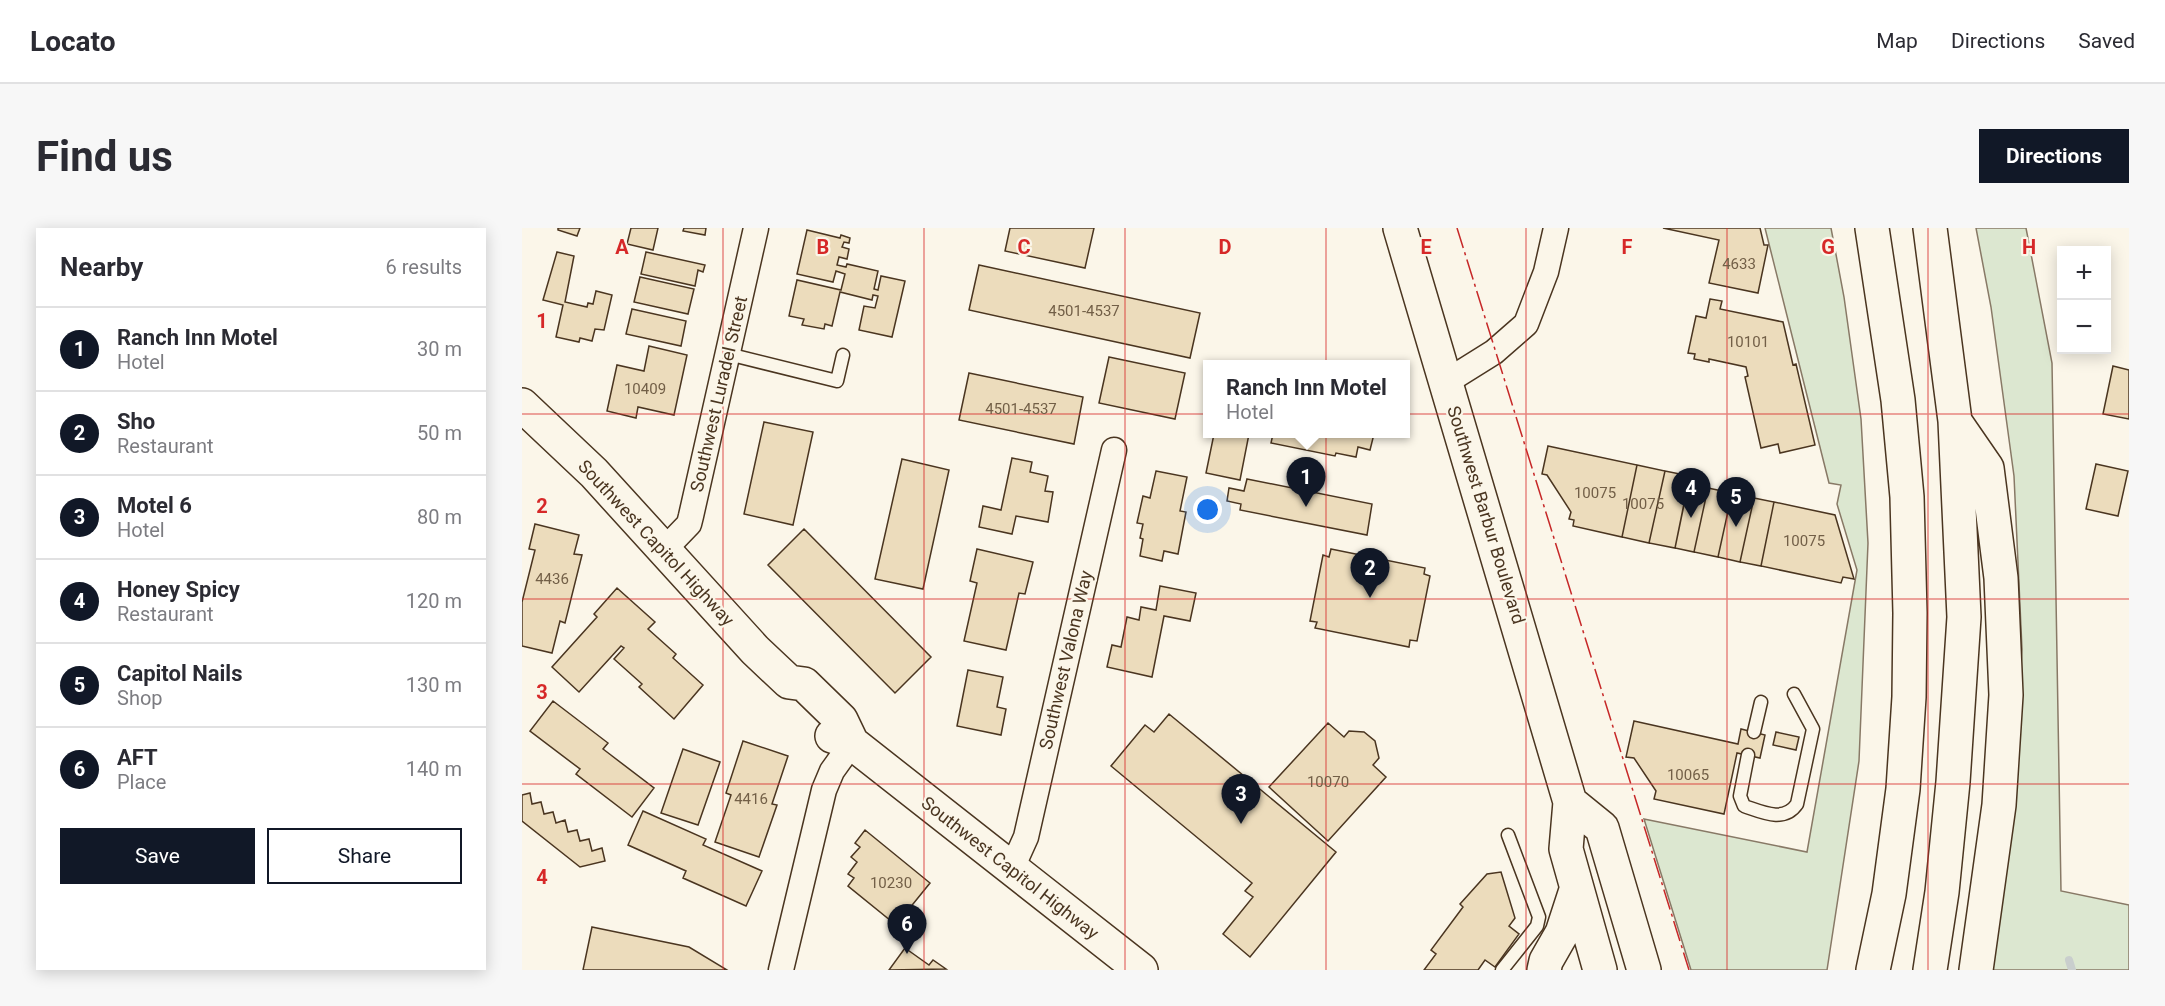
<!DOCTYPE html>
<meta charset="utf-8">
<style>
:root{--surface:#fff;--page:#f7f7f7;--text:#2b2b33;--muted:#7c7c81;--line:#e1e1e2;--accent:#111827}
body{margin:0;font-family:Roboto,sans-serif;background:var(--page);color:var(--text)}
.controls{position:absolute;right:18px;top:18px;display:grid;overflow:hidden;border-radius:0px;box-shadow:0 3px 15px #0003}
.controls button{width:54px;height:54px;display:grid;place-items:center;padding:0;border:0;border-bottom:2px solid var(--line);background:var(--surface);color:var(--text);font:30px sans-serif}
.you{position:absolute;left:686px;top:282px;width:21px;height:21px;margin:-15px;border:4px solid #fff;border-radius:50%;background:#1a73e8;box-shadow:0 0 0 9px #1a73e833}
.badge{display:grid;place-items:center;width:39px;height:39px;border-radius:50%;background:var(--accent);color:#fff;font-size:20px;font-weight:700}
.pin{position:absolute;translate:-50% -50px;filter:drop-shadow(0 2px 3px #0008)}
.pin::after{content:'';position:absolute;top:32px;width:21px;height:18px;background:inherit;clip-path:polygon(0 0,100% 0,50% 100%)}
.popup{position:absolute;left:681px;top:132px;width:207px;height:78px;box-sizing:border-box;display:grid;place-content:center;border-radius:0px;background:var(--surface);filter:drop-shadow(0 2px 4px #0005);font-size:20px;white-space:nowrap;color:var(--muted)}
.popup b{font-size:22px;color:var(--text)}
.popup::after{content:'';position:absolute;left:50%;top:100%;margin-left:-12px;border:12px solid transparent;border-top-color:var(--surface)}
.list{margin:0;padding:0;list-style:none}
h2{display:flex;justify-content:space-between;align-items:center;height:78px;margin:0;padding:0 24px;font-size:26px}
h2 small{font-size:20px;font-weight:400;color:var(--muted)}
.list li{display:grid;grid-template-columns:39px 1fr auto;gap:18px;align-items:center;box-sizing:border-box;height:84px;padding:0 24px;border-top:2px solid var(--line)}
.list b{display:block;font-size:22px;white-space:nowrap}
.list p{margin:0;font-size:20px;white-space:nowrap;color:var(--muted)}
.list em{font-size:20px;font-style:normal;color:var(--muted)}
.actions{display:flex;gap:12px;padding:18px 24px}
.actions a{flex:1;padding:14px 0;border:2px solid var(--accent);border-radius:0px;text-align:center;font-size:21px;color:var(--accent)}
.actions .main{background:var(--accent);color:#fff}
.map{position:relative;flex:none;width:1607px;height:742px;overflow:hidden;border-radius:0px}
header{display:flex;align-items:center;gap:36px;box-sizing:border-box;height:84px;padding:0 30px;background:var(--surface);border-bottom:2px solid var(--line)}
header strong{font-size:28px}
nav{display:flex;gap:33px;margin-inline-start:auto;font-size:21px}
.intro{display:flex;align-items:center;justify-content:space-between;box-sizing:border-box;height:144px;padding:0 36px}
h1{margin:0;font-size:42px}
.button{padding:15px 27px;border-radius:0px;background:var(--accent);color:#fff;font-size:21px;font-weight:700}
main{display:flex;gap:36px;padding:0 36px}
aside{flex:1;background:var(--surface);border-radius:0px;box-shadow:0 3px 15px #0003}
.map>svg:first-child{display:block}
</style>
<header>
<strong>Locato</strong>
<nav><a>Map</a><a>Directions</a><a>Saved</a></nav>
</header>
<div class="intro"><h1>Find us</h1><a class="button">Directions</a></div>
<main>
<aside>
<h2>Nearby<small>6 results</small></h2>
<ul class="list">
<li><span class="badge">1</span><div><b>Ranch Inn Motel</b><p>Hotel</p></div><em>30 m</em></li>
<li><span class="badge">2</span><div><b>Sho</b><p>Restaurant</p></div><em>50 m</em></li>
<li><span class="badge">3</span><div><b>Motel 6</b><p>Hotel</p></div><em>80 m</em></li>
<li><span class="badge">4</span><div><b>Honey Spicy</b><p>Restaurant</p></div><em>120 m</em></li>
<li><span class="badge">5</span><div><b>Capitol Nails</b><p>Shop</p></div><em>130 m</em></li>
<li><span class="badge">6</span><div><b>AFT</b><p>Place</p></div><em>140 m</em></li>
</ul>
<div class="actions"><a class="main">Save</a><a>Share</a></div>
</aside>
<div class="map">
<svg width="1607" height="742" viewBox="0 0 1607 742">
<rect width="100%" height="100%" fill="#fbf6e9"/>
<path fill="#dce7d0" stroke="#887966" stroke-width="1.5" d="M 1243,0 L 1309,0 L 1322,69 L 1339,191 L 1346,315 L 1337,533 L 1305,742 L 1169,742 L 1122,591 L 1285,624 L 1335,342 L 1315,276 L 1319,257 L 1307,255 Z
M 1454,0 L 1504,0 L 1530,135 L 1539,663 L 1607,677 L 1607,742 L 1469,742 L 1490,581 L 1500,421 L 1492,248 L 1469,79 Z"/>
<g fill="none" stroke-linecap="round" stroke-linejoin="round">
<path stroke="#c9cecd" stroke-width="8" d="M 1547,732 L 1550,742"/>
</g>
<path fill="#ecdcbc" stroke="#4a3520" stroke-width="1.5" d="M 36,0 L 58,0 L 55,8 L 36,2 Z
M 109,0 L 136,0 L 131,22 L 105,16 Z
M 162,0 L 184,0 L 183,7 L 161,3 Z
M 488,0 L 572,0 L 563,40 L 483,23 Z
M 1141,0 L 1238,0 L 1242,17 L 1246,17 L 1236,65 L 1187,55 L 1197,12 Z
M 285,2 L 318,10 L 319,7 L 328,10 L 327,15 L 322,14 L 320,19 L 327,21 L 325,31 L 317,29 L 315,37 L 324,39 L 325,36 L 356,43 L 352,61 L 356,62 L 359,48 L 383,53 L 370,109 L 337,102 L 342,78 L 353,80 L 356,68 L 351,67 L 350,72 L 318,64 L 310,98 L 303,96 L 302,101 L 280,97 L 282,91 L 267,88 L 275,52 L 319,62 L 323,46 L 314,43 L 311,54 L 275,46 Z
M 35,24 L 52,28 L 43,74 L 65,79 L 66,75 L 71,76 L 74,63 L 90,67 L 82,102 L 73,101 L 70,113 L 58,110 L 57,114 L 34,109 L 41,77 L 21,72 Z
M 124,24 L 183,37 L 181,44 L 176,42 L 173,58 L 119,46 Z
M 457,37 L 678,85 L 668,130 L 447,82 Z
M 118,49 L 172,61 L 166,86 L 112,74 Z
M 1188,71 L 1200,73 L 1198,81 L 1261,94 L 1271,137 L 1274,136 L 1293,217 L 1258,225 L 1256,216 L 1239,220 L 1223,149 L 1226,148 L 1224,139 L 1187,131 L 1187,134 L 1172,131 L 1173,126 L 1166,125 L 1174,88 L 1184,90 Z
M 110,81 L 164,93 L 159,118 L 104,106 Z
M 127,118 L 165,127 L 152,187 L 116,179 L 114,190 L 85,183 L 95,137 L 122,143 Z
M 587,129 L 663,145 L 653,191 L 577,175 Z
M 1591,138 L 1607,142 L 1607,191 L 1581,186 Z
M 447,145 L 561,169 L 552,216 L 437,192 Z
M 242,194 L 291,204 L 271,297 L 222,286 Z
M 692,206 L 727,206 L 718,252 L 684,245 Z
M 751,206 L 852,206 L 848,222 L 836,219 L 834,229 L 814,225 L 813,228 L 749,215 Z
M 1026,218 L 1115,237 L 1100,309 L 1051,298 L 1052,292 L 1047,291 L 1049,284 L 1025,247 L 1020,246 Z
M 490,230 L 510,234 L 508,244 L 526,248 L 523,263 L 531,264 L 526,294 L 494,288 L 490,306 L 457,299 L 461,278 L 479,282 Z
M 380,231 L 427,242 L 401,361 L 353,351 Z
M 1574,236 L 1606,243 L 1596,288 L 1564,281 Z
M 1115,237 L 1143,243 L 1127,315 L 1100,309 Z
M 634,243 L 665,249 L 658,283 L 664,284 L 656,326 L 642,323 L 640,333 L 618,328 L 621,311 L 618,310 L 621,296 L 615,295 L 621,268 L 628,270 Z
M 1143,243 L 1168,248 L 1153,320 L 1127,315 Z
M 725,251 L 850,276 L 845,307 L 718,282 L 719,276 L 705,273 L 707,260 L 722,263 Z
M 1166,256 L 1186,260 L 1172,324 L 1153,320 Z
M 1186,260 L 1210,265 L 1196,329 L 1172,324 Z
M 1210,265 L 1232,270 L 1218,334 L 1196,329 Z
M 1232,270 L 1252,274 L 1239,338 L 1218,334 Z
M 1252,274 L 1313,287 L 1332,351 L 1321,349 L 1319,355 L 1239,338 Z
M 13,296 L 57,307 L 52,326 L 60,327 L 43,395 L 38,393 L 30,425 L 0,418 L 0,374 L 13,322 L 7,321 Z
M 282,301 L 409,429 L 373,465 L 246,337 Z
M 455,321 L 511,334 L 503,366 L 497,365 L 484,422 L 442,413 L 455,355 L 448,353 Z
M 809,321 L 903,340 L 902,346 L 908,348 L 895,413 L 888,412 L 887,419 L 793,400 L 795,394 L 788,393 L 801,327 L 807,329 Z
M 638,358 L 674,365 L 668,393 L 642,388 L 630,449 L 585,439 L 590,417 L 599,419 L 605,389 L 617,392 L 619,379 L 634,382 Z
M 95,360 L 133,394 L 126,401 L 154,426 L 151,430 L 181,457 L 152,491 L 117,459 L 120,456 L 92,431 L 102,420 L 99,418 L 57,464 L 30,439 L 75,389 L 72,386 Z
M 446,442 L 481,449 L 475,479 L 484,481 L 479,507 L 435,498 Z
M 31,473 L 86,515 L 81,521 L 132,560 L 110,589 L 54,546 L 58,541 L 8,503 Z
M 647,486 L 814,624 L 728,729 L 701,706 L 731,669 L 723,663 L 730,655 L 589,538 L 623,497 L 632,504 Z
M 1112,493 L 1216,516 L 1219,501 L 1243,507 L 1238,530 L 1215,525 L 1202,586 L 1132,571 L 1134,563 L 1112,530 L 1104,529 Z
M 806,495 L 822,509 L 827,503 L 842,504 L 853,513 L 857,530 L 851,537 L 864,549 L 806,613 L 747,559 Z
M 1254,504 L 1277,509 L 1274,522 L 1251,517 Z
M 221,513 L 266,528 L 250,576 L 255,577 L 237,629 L 193,614 L 209,567 L 204,565 Z
M 161,521 L 198,534 L 176,597 L 139,585 Z
M 8,565 L 10,576 L 19,574 L 22,586 L 31,584 L 34,595 L 43,592 L 46,604 L 55,602 L 58,613 L 67,611 L 70,623 L 80,620 L 83,633 L 58,639 L 0,593 L 0,567 Z
M 121,583 L 184,611 L 181,617 L 240,643 L 224,678 L 161,650 L 164,643 L 106,617 Z
M 343,602 L 408,655 L 374,697 L 326,658 L 332,650 L 326,646 L 335,634 L 329,629 L 338,619 L 333,615 Z
M 979,644 L 993,690 L 987,698 L 997,706 L 973,739 L 963,732 L 956,742 L 902,742 L 914,726 L 909,722 L 941,679 L 938,676 L 965,646 Z
M 70,699 L 167,719 L 205,742 L 61,742 Z
M 383,720 L 407,737 L 411,732 L 424,741 L 367,742 Z"/>
<g fill="none" stroke-linecap="round" stroke-linejoin="round">
<defs>
<path id="service" d="M 206,126 L 315,153 L 321,127
M 1232,504 L 1239,474
M 1226,527 L 1218,568 L 1222,578 C 1240,584 1262,595 1275,576 L 1291,501 L 1272,466
M 980,742 L 1015,698 L 1017,689 L 986,607"/>
<path id="minor" d="M 924,154 L 972,124 L 1004,96 L 1024,44 L 1034,0
M 141,323 L 167,296 L 169,288 L 234,0
M 490,640 L 504,609 L 592,222
M 259,742 L 302,562 L 310,543 L 330,515"/>
<path id="secondary" d="M 0,177 L 72,245 L 233,422 L 267,454 L 282,456 L 319,492 L 330,515
M 310,508 L 330,515 L 619,742"/>
<path id="primary" d="M 878,0 L 1048,574 L 1044,621 L 1078,742
M 1048,574 L 1080,600 L 1122,742
M 1022,742 L 1024,733 L 1040,705 L 1054,662"/>
<path id="motorway" d="M 1350,0 L 1376,172 L 1385,269 L 1388,385 L 1387,469 L 1381,561 L 1367,666 L 1351,742
M 1408,0 L 1433,193 L 1442,389 L 1431,554 L 1420,664 L 1408,742
M 1434,195 L 1465,240 L 1479,350 L 1484,467 L 1477,577 L 1454,742"/>
</defs>
<use href="#service" stroke="#4a3520" stroke-width="15"/>
<use href="#minor" stroke="#4a3520" stroke-width="27"/>
<use href="#secondary" stroke="#4a3520" stroke-width="36"/>
<use href="#primary" stroke="#4a3520" stroke-width="36"/>
<use href="#motorway" stroke="#4a3520" stroke-width="36"/>
<use href="#service" stroke="#fbf6e9" stroke-width="12"/>
<use href="#minor" stroke="#fbf6e9" stroke-width="24"/>
<use href="#secondary" stroke="#fbf6e9" stroke-width="33"/>
<use href="#primary" stroke="#fbf6e9" stroke-width="33"/>
<use href="#motorway" stroke="#fbf6e9" stroke-width="33"/>
<path stroke="#c62828" stroke-width="1.5" stroke-dasharray="21 4.5 3 4.5" stroke-linecap="butt" d="M 935,0 L 1167,742"/>
</g>
<path fill="none" stroke="#d62828" stroke-width="1.5" stroke-opacity="0.55" d="M 201,0 L 201,742M 402,0 L 402,742M 603,0 L 603,742M 804,0 L 804,742M 1004,0 L 1004,742M 1205,0 L 1205,742M 1406,0 L 1406,742M 0,186 L 1607,186M 0,371 L 1607,371M 0,556 L 1607,556"/>
<g text-anchor="middle" stroke-width="4.5" stroke-linejoin="round" paint-order="stroke">
<g font-size="15" fill="#725f47">
<text x="1217" y="41">4633</text>
<text x="562" y="88">4501-4537</text>
<text x="1226" y="119">10101</text>
<text x="123" y="166">10409</text>
<text x="499" y="186">4501-4537</text>
<text x="1073" y="270">10075</text>
<text x="1121" y="281">10075</text>
<text x="1282" y="318">10075</text>
<text x="30" y="356">4436</text>
<text x="1166" y="552">10065</text>
<text x="806" y="559">10070</text>
<text x="229" y="576">4416</text>
<text x="369" y="660">10230</text>
</g>
<g font-size="18" fill="#4a3520" stroke="#fbf6e9">
<text transform="translate(197 166) rotate(-77)" y="6">Southwest Luradel Street</text>
<text transform="translate(964 287) rotate(73)" y="6">Southwest Barbur Boulevard</text>
<text transform="translate(134 315) rotate(47)" y="6">Southwest Capitol Highway</text>
<text transform="translate(544 432) rotate(-77)" y="6">Southwest Valona Way</text>
<text transform="translate(488 640) rotate(38)" y="6">Southwest Capitol Highway</text>
</g>
</g>
<g font-size="20" text-anchor="middle" font-weight="bold" fill="#d62828" stroke="#fbf6e9" stroke-width="4.5" stroke-linejoin="round" paint-order="stroke">
<text x="100" y="26">A</text>
<text x="301" y="26">B</text>
<text x="502" y="26">C</text>
<text x="703" y="26">D</text>
<text x="904" y="26">E</text>
<text x="1105" y="26">F</text>
<text x="1306" y="26">G</text>
<text x="1507" y="26">H</text>
<text x="20" y="100">1</text>
<text x="20" y="285">2</text>
<text x="20" y="471">3</text>
<text x="20" y="656">4</text>
</g>
</svg>
<div class="controls">
<button>+</button>
<button>−</button>
</div>
<div class="you"></div>
<div class="pin badge" style="left:784px;top:279px">1</div>
<div class="popup"><b>Ranch Inn Motel</b>Hotel</div>
<div class="pin badge" style="left:848px;top:370px">2</div>
<div class="pin badge" style="left:719px;top:596px">3</div>
<div class="pin badge" style="left:1169px;top:290px">4</div>
<div class="pin badge" style="left:1214px;top:299px">5</div>
<div class="pin badge" style="left:385px;top:726px">6</div>
</div>
</main>
